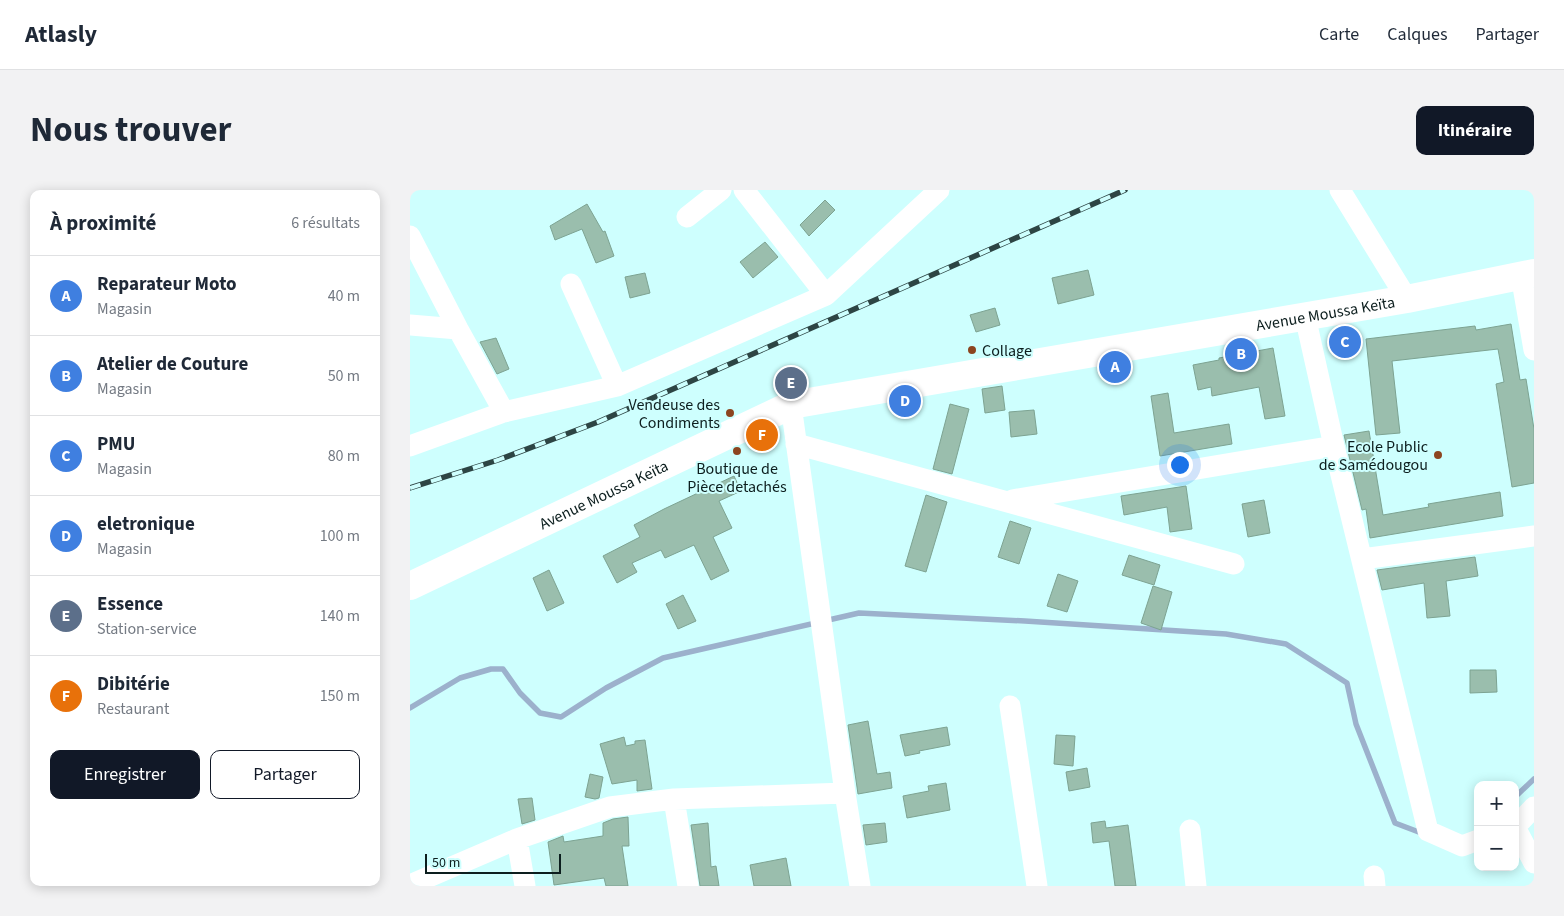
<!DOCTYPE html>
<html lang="fr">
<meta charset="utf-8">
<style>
:root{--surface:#fff;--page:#f2f2f3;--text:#1f2937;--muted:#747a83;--line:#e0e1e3;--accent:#111827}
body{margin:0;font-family:"Source Sans 3",sans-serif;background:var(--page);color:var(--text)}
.controls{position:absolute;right:15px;bottom:15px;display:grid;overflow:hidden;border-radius:10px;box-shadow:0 2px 12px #0003}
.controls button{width:45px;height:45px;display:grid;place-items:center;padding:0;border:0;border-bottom:1px solid var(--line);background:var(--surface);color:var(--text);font:25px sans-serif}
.scale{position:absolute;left:15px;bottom:12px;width:136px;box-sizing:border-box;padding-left:5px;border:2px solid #0c1e1e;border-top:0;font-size:14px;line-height:18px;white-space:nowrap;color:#0c1e1e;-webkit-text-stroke:4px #cefffe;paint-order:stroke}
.you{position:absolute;left:769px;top:274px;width:18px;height:18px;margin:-12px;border:4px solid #fff;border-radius:50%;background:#1a73e8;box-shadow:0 0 0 8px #1a73e833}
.badge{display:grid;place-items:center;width:32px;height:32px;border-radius:50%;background:var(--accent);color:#fff;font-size:16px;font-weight:700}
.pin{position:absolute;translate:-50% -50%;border:2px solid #fff;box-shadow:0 1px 5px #0006}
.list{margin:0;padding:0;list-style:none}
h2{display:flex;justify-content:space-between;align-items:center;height:65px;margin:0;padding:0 20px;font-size:21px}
h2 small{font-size:16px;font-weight:400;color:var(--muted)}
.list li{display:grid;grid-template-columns:32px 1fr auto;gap:15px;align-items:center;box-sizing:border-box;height:80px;padding:0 20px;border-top:1px solid var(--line)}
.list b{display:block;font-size:19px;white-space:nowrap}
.list p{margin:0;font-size:16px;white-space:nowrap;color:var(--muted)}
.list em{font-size:16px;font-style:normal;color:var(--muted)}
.actions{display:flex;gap:10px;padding:15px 20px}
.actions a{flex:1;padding:11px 0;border:1px solid var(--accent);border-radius:10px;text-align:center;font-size:18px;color:var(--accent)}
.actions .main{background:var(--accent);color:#fff}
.map{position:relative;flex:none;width:1124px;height:696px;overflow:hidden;border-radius:10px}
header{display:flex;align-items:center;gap:30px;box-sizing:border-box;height:70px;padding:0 25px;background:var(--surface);border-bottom:1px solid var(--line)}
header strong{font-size:24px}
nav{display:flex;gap:28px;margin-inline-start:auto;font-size:18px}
.intro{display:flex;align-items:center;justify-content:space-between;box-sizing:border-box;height:120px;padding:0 30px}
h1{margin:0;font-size:35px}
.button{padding:12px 22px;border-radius:10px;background:var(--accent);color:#fff;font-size:18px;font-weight:700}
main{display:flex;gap:30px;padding:0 30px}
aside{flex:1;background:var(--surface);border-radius:10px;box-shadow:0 2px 12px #0003}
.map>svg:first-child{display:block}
</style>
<header>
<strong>Atlasly</strong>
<nav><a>Carte</a><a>Calques</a><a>Partager</a></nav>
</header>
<div class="intro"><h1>Nous trouver</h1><a class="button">Itinéraire</a></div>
<main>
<aside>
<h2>À proximité<small>6 résultats</small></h2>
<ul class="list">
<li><span class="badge" style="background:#3f7fe0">A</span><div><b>Reparateur Moto</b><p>Magasin</p></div><em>40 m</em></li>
<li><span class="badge" style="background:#3f7fe0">B</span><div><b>Atelier de Couture</b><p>Magasin</p></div><em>50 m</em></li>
<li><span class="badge" style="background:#3f7fe0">C</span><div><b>PMU</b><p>Magasin</p></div><em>80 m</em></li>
<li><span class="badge" style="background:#3f7fe0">D</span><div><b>eletronique</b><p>Magasin</p></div><em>100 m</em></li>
<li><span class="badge" style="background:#5c6f8a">E</span><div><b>Essence</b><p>Station-service</p></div><em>140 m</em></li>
<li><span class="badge" style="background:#e8710a">F</span><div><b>Dibitérie</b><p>Restaurant</p></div><em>150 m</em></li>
</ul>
<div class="actions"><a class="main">Enregistrer</a><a>Partager</a></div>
</aside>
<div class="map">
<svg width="1124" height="696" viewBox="0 0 1124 696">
<rect width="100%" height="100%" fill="#cefffe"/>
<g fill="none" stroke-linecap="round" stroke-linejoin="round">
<path stroke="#9cb1cc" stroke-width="5.5" d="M 0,518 L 50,488 L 81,479 L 93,479 L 110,503 L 130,523 L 151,527 L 196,498 L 253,468 L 449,423 L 615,431 L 816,444 L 876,454 L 937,493 L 946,534 L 985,633 L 1014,644
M 1105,607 L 1124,589"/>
</g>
<path fill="#9abead" stroke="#7da392" d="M 415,10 L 425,20 L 399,46 L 390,35 Z
M 177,14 L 193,42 L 195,41 L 204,66 L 186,73 L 172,39 L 145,50 L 140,36 Z
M 355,52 L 368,67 L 343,88 L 330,72 Z
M 678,80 L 684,105 L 648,114 L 642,88 Z
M 235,83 L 240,103 L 220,108 L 215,87 Z
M 585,118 L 590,135 L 566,142 L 560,125 Z
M 1101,134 L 1110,190 L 1116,189 L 1124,239 L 1124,293 L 1102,297 L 1086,194 L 1094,192 L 1088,159 L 982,171 L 990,243 L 966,245 L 956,149 L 1065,136 L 1066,140 Z
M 86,148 L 99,179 L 87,184 L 70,152 Z
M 863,158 L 875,226 L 855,229 L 849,197 L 802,206 L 801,197 L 788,200 L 783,175 L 809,170 L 809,168 Z
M 592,196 L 595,220 L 575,223 L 572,199 Z
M 758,203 L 764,243 L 819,234 L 822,254 L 750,266 L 741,206 Z
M 540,214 L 559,219 L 542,284 L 523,279 Z
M 624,220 L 627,244 L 601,247 L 599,222 Z
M 959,241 L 973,325 L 1019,317 L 1018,314 L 1090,302 L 1093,326 L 960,348 L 956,319 L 952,320 L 934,245 Z
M 324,286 L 331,301 L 309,311 L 322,338 L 303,347 L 319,381 L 301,390 L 284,355 L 255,368 L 251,360 L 222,373 L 227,382 L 207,393 L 193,366 L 230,347 L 224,335 L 254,319 Z
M 776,296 L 782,339 L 760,342 L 757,317 L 714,325 L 711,306 Z
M 516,305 L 537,312 L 516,382 L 495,376 Z
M 854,310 L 860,343 L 838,347 L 832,314 Z
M 600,331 L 621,338 L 609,374 L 588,367 Z
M 719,365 L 750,375 L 744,395 L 712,385 Z
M 1065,367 L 1068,386 L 1036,391 L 1040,426 L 1017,428 L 1014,393 L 972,400 L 967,380 Z
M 139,380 L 154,413 L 137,421 L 123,388 Z
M 648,384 L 668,391 L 657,422 L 637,416 Z
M 743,396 L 762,402 L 751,440 L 731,433 Z
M 273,405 L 286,431 L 268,439 L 256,414 Z
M 1060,480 L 1086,480 L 1087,502 L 1060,503 Z
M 458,531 L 467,584 L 480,582 L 482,598 L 448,604 L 438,535 Z
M 537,537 L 540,555 L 509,561 L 510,563 L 495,566 L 490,545 Z
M 646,545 L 665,546 L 663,576 L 644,574 Z
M 214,547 L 216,556 L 225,554 L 225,551 L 235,550 L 242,599 L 227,601 L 227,590 L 202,594 L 190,554 Z
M 677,578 L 680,597 L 659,601 L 656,582 Z
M 180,584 L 193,587 L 189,608 L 185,609 L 175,607 Z
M 536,593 L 540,620 L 497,628 L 493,606 L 519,601 L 518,596 Z
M 122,608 L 125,630 L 112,634 L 108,609 Z
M 218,627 L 219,656 L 212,656 L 218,696 L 196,696 L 194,688 L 144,695 L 138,652 L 153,646 L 154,652 L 193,646 L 193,633 L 203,629 Z
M 695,631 L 696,638 L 718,635 L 726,696 L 705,696 L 699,651 L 683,653 L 681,633 Z
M 298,633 L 301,677 L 306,676 L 309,696 L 290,696 L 281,635 Z
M 475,633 L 477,652 L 456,655 L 453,635 Z
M 376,668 L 381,696 L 344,696 L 340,675 Z"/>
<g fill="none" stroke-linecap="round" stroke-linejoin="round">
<path stroke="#fff" stroke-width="21" d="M 334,0 L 416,105
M 930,0 L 997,109
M 277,27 L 311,0
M 0,46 L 48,139 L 94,222
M 1111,85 L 1124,160
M 161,94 L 207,196
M 895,126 L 924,256 L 1018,641 L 1052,656 L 1068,650
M 0,135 L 48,139
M 381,215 L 435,603 L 450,696
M 386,254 L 824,374
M 0,256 L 94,222 L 207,196 L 416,105 L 529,0
M 602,310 L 924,256
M 952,369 L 1124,346
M 600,516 L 627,696
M 264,609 L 278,696
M 1105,637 L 1124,673
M 1105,637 L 1124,617
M 780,640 L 786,696
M 107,649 L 115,696
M 964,686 L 965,696
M 0,695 L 107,649 L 200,617 L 264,609 L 435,603"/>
<path stroke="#fff" stroke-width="28" id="s1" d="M 0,396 L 381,215 L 997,109 L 1124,83"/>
<defs>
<path id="rail" d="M 0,298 L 88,270 L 188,232 L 715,0"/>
</defs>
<use href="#rail" stroke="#2d4544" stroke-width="5.5"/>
<use href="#rail" stroke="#cefffe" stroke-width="4" stroke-dasharray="11" stroke-linecap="butt"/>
</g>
<g fill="#8c4520" stroke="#cefffe" stroke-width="2">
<circle cx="562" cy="160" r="5"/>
<circle cx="320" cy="223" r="5"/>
<circle cx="327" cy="261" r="5"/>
<circle cx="1028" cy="265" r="5"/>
</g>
<g text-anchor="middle" stroke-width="4" stroke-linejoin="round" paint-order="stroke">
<g font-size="16" fill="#0c1e1e" stroke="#cefffe">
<text dy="6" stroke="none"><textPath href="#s1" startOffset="964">Avenue Moussa Keïta</textPath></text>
<text dy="6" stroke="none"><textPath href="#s1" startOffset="214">Avenue Moussa Keïta</textPath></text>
</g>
<g font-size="16" fill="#0c1e1e" stroke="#cefffe" text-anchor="end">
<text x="572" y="166" text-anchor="start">Collage</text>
<text x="310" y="220">Vendeuse des<tspan x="310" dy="18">Condiments</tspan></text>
<text x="1018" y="262">Ecole Public<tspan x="1018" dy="18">de Samédougou</tspan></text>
<text x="327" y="284" text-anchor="middle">Boutique de<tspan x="327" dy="18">Pièce detachés</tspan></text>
</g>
</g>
</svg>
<div class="controls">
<button>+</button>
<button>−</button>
</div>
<div class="scale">50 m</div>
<div class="you"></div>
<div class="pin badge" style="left:705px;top:177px;background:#3f7fe0">A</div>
<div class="pin badge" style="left:831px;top:164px;background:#3f7fe0">B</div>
<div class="pin badge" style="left:935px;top:152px;background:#3f7fe0">C</div>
<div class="pin badge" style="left:495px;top:211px;background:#3f7fe0">D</div>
<div class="pin badge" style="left:381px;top:193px;background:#5c6f8a">E</div>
<div class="pin badge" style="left:352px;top:245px;background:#e8710a">F</div>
</div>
</main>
